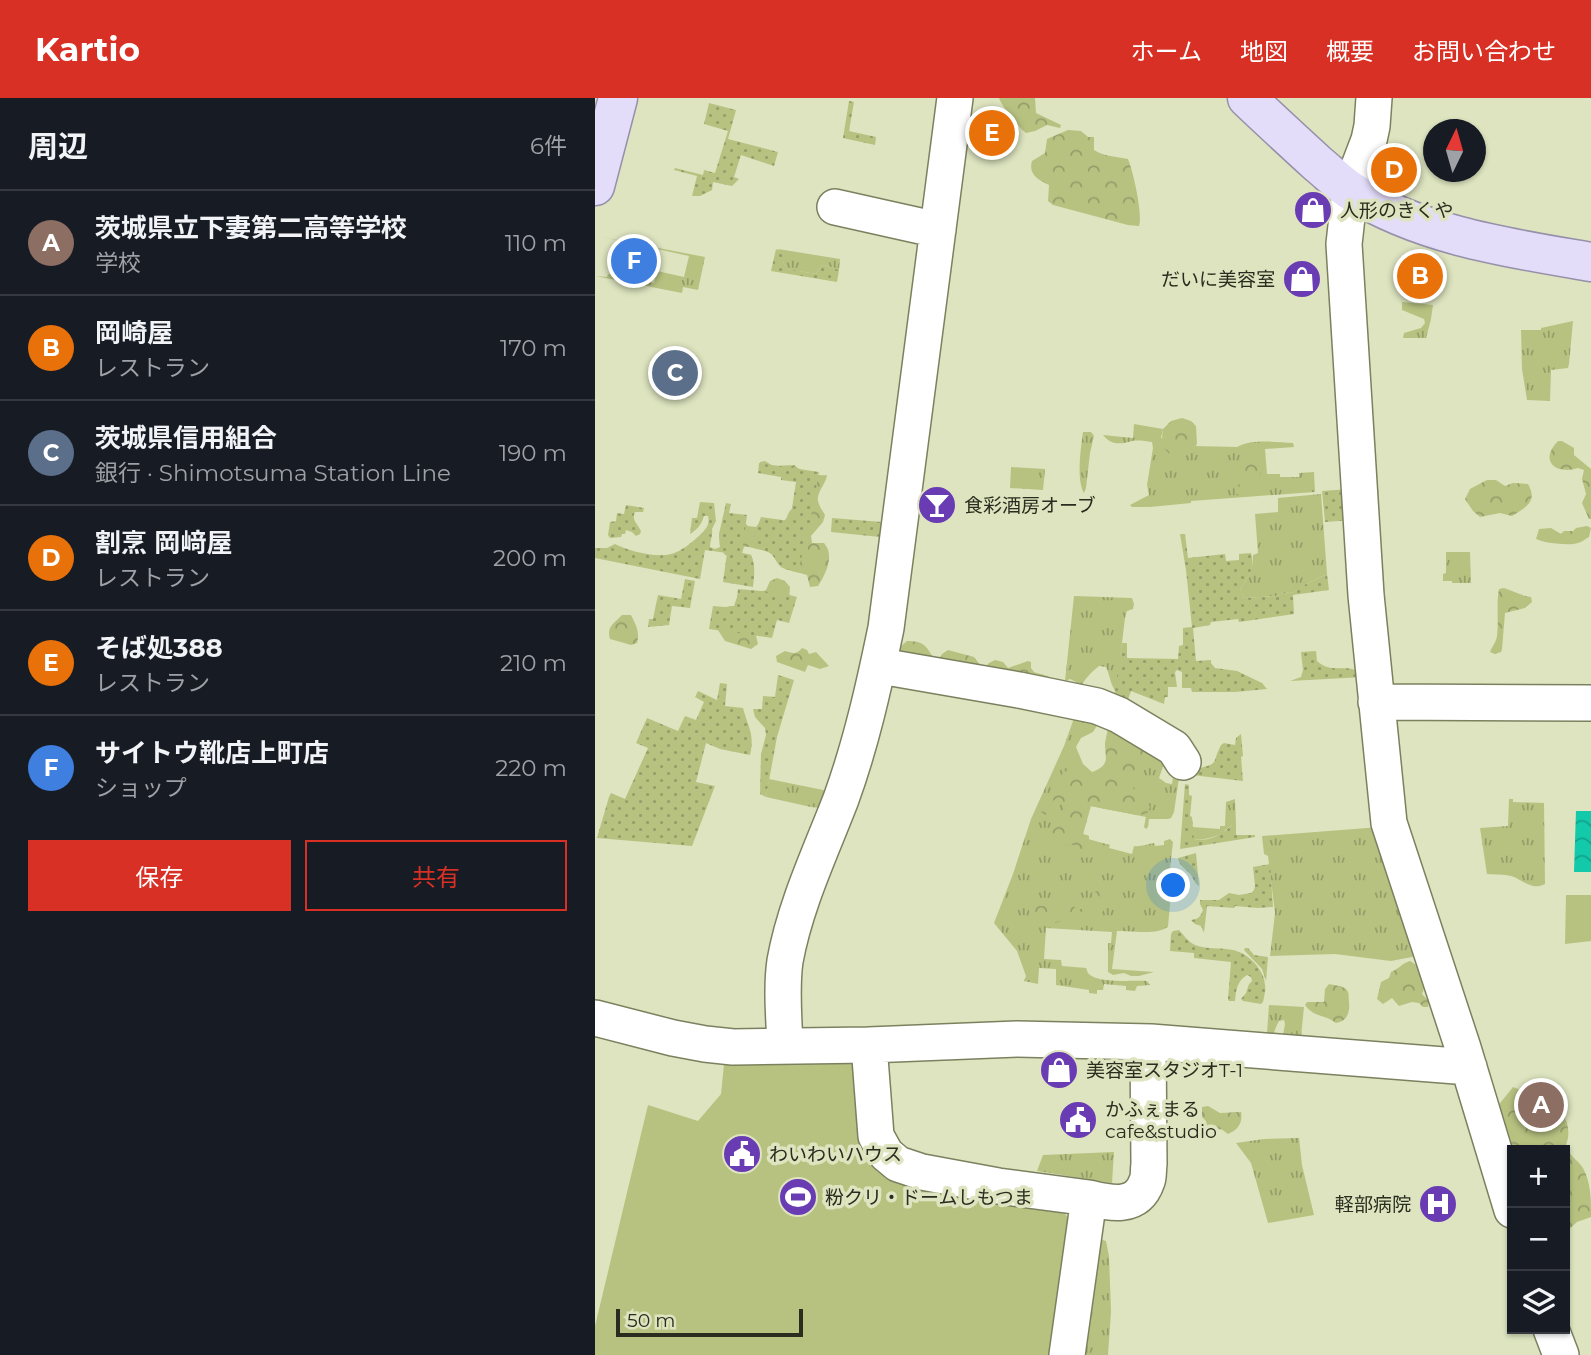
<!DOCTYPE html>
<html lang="ja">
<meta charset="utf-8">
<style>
:root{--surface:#171b24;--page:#242831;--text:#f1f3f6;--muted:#9ea1a6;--line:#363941;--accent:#d93025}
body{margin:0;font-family:Montserrat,"Noto Sans JP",sans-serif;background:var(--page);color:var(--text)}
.controls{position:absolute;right:21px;bottom:21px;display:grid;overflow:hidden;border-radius:0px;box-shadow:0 2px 5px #0004}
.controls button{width:63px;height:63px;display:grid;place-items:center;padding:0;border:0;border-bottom:2px solid var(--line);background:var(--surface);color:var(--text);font:35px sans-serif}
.compass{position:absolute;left:828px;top:21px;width:63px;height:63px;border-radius:50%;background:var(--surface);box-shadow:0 2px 5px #0004;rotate:5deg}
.scale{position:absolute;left:21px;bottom:18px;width:187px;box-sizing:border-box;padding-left:7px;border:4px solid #292c1e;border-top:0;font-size:19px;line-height:24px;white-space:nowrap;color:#292c1e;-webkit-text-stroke:5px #dde4bf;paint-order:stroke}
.you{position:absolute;left:579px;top:788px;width:24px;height:24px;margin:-18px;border:5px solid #fff;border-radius:50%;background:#1a73e8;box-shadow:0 0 0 10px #1a73e833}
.badge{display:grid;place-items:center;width:46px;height:46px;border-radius:50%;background:var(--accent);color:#fff;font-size:23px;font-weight:700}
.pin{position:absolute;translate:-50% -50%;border:4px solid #fff;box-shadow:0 2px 7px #0006}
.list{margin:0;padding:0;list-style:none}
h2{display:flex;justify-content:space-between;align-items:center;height:91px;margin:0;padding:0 28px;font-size:30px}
h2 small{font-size:23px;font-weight:400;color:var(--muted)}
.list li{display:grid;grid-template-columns:46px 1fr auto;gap:21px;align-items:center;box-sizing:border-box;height:105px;padding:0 28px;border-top:2px solid var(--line)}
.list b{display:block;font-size:26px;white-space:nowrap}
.list p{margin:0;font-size:23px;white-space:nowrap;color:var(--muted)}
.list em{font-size:23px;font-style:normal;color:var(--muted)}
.actions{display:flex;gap:14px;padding:21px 28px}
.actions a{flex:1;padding:16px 0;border:2px solid var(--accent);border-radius:0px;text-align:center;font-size:24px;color:var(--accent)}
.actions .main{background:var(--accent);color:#fff}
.icon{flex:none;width:38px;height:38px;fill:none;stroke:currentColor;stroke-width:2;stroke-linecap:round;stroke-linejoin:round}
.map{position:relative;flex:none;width:996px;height:1257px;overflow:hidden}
header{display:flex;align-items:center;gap:42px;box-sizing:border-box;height:98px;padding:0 35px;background:var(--accent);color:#fff}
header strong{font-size:33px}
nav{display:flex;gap:38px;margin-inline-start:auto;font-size:24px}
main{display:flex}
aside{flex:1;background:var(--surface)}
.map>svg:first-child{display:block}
</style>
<header>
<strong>Kartio</strong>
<nav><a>ホーム</a><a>地図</a><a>概要</a><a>お問い合わせ</a></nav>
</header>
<main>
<aside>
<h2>周辺<small>6件</small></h2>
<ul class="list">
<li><span class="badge" style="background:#8d6e63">A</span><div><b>茨城県立下妻第二高等学校</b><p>学校</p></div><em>110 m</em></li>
<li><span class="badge" style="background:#e8710a">B</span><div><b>岡崎屋</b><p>レストラン</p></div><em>170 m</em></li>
<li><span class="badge" style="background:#5c6f8a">C</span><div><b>茨城県信用組合</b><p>銀行 · Shimotsuma Station Line</p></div><em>190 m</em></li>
<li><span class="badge" style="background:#e8710a">D</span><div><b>割烹 岡﨑屋</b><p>レストラン</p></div><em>200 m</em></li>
<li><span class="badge" style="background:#e8710a">E</span><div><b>そば処388</b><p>レストラン</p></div><em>210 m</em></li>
<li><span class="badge" style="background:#3f7fe0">F</span><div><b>サイトウ靴店上町店</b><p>ショップ</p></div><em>220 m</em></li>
</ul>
<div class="actions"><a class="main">保存</a><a>共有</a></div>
</aside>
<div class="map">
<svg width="996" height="1257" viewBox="0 0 996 1257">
<defs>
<pattern id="grass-tufts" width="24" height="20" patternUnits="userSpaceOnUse" patternTransform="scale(1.75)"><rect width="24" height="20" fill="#b7c281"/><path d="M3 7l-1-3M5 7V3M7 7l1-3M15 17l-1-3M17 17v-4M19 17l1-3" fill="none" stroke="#959e69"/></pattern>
<pattern id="forest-crowns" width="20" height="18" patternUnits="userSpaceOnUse" patternTransform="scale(1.75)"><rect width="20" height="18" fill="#b7c281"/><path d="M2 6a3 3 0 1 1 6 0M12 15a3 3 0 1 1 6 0" fill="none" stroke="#959e69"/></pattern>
<pattern id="garden-dots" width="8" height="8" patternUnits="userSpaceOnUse" patternTransform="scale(1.75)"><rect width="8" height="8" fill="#b7c281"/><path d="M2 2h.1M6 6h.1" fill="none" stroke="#959e69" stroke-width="1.8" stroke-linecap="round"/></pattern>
<pattern id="water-waves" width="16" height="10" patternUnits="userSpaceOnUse" patternTransform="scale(1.75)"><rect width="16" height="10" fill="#12c9aa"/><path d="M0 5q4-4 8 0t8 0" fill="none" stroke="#11a38a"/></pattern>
</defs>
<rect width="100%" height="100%" fill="#dde4bf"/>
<path fill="url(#grass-tufts)" d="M 7,139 L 110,159 L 103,192 L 88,189 L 87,195 L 0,178 L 12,179 L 13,176 L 59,185 L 62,173 L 89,179 L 94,158 Z
M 183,151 L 245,161 L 244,172 L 230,167 L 226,168 L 221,176 L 191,171 C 188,164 187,158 183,151 Z
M 807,204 L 838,207 L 836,221 L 831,240 L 808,240 L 809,235 L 826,230 L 830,225 L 829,221 L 807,212 Z
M 978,223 L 974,266 L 973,270 L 956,272 L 955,303 L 932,302 L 927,271 L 926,232 L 946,232 L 946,230 Z
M 539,326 L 568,331 L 566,340 L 599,348 L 642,349 C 657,341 681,344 698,345 L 699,349 L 670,351 L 672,376 L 685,376 L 685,379 L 704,379 L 704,375 L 719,374 L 720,394 L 596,403 L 596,405 L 555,409 L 537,409 L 535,407 L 554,397 L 552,387 L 558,350 L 557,344 C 550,343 544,342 537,343 C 526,346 517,348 508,337 L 538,340 Z
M 488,334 L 496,334 L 499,338 L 495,355 L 491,390 L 489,395 C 481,382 486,349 488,334 Z
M 416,369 L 450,371 L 448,392 L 415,390 Z
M 726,396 L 732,476 L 711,486 L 703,493 L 695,495 L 688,494 L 681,498 L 649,500 L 645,491 C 654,479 658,472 658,457 L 663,455 L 660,416 L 683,414 L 683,400 Z
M 851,454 L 875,454 L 876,485 L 857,485 L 857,483 L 848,483 L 848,476 L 851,475 Z
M 479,498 L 537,500 L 539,506 L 538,511 L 532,513 L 530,520 L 521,594 C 515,586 515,577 511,569 L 504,568 C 495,575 489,582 484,592 L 481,584 L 475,581 L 470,583 Z
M 482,612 L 503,626 L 498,634 L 486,640 L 481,649 L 488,666 L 497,674 C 514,668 512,660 510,645 L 546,635 L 569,666 L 564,680 L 571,685 L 577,686 L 579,670 L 584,680 L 579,714 L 576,720 L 573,721 L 554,721 L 553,729 L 551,731 L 549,729 L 551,719 L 496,708 L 488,736 L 494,738 L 493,741 L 515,747 L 514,750 L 537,756 L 539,748 C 545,749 553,746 559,745 L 560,748 L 569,747 L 569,743 L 575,741 L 578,744 L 574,779 L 576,794 L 573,829 C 559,838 537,832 522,833 L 517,871 L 559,874 L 544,878 L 536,878 L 529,875 L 518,877 L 513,874 L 513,845 L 516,845 L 517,834 L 451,830 L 449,861 L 466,862 L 467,868 L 491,870 C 492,871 492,874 493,875 C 501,886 540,882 552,883 L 555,887 L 542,888 L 540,893 L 531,892 L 531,888 L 509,886 L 508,892 L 502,892 L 502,896 L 494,895 L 494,892 L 461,887 L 461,871 L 444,870 L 443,886 L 429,883 L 431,878 L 422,853 L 399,825 L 418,776 L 436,721 L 469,648 Z
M 174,681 L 233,693 L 226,710 L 216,709 L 171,699 Z
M 640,701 L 641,727 L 637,727 C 624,737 615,743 599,741 L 597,729 L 625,731 L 625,728 L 630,728 L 631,704 Z
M 914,701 L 918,701 L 918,704 L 949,705 L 950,786 C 936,793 929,782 916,778 C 909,776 900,777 892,776 L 885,730 L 913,728 Z
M 785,729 L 822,858 L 796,863 L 740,856 L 675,858 L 680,815 L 673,758 L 669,756 L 667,738 Z
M 674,907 L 709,909 L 705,949 L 688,937 L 690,926 L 689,922 L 684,923 C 679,931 678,942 671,949 Z
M 704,1040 L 707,1067 L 719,1117 L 673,1125 L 656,1065 L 641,1045 L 669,1041 Z
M 519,1054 L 517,1085 L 442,1073 L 448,1057 Z
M 505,1141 L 511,1143 L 514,1158 L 516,1214 L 513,1257 L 484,1257 Z"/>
<path fill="url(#forest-crowns)" d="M 404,0 L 440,0 L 441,15 L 466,27 L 465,30 L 452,27 L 440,33 L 431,35 C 425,31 406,7 404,0 Z
M 473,32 L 486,33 L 493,39 L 499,39 L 499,52 C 508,58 522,59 533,61 C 538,73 548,116 544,128 L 533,127 L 458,107 L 453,103 L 454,87 C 443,82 433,76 437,63 L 450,55 L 452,41 Z
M 587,320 L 596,323 L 601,328 L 602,346 L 595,357 L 580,359 C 567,353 566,344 568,331 L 576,323 Z
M 963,343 L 967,343 L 979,350 L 979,357 L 996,371 L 996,421 L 994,421 L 987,405 L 991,396 L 987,381 L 989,372 L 983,370 C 962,377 943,364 963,343 Z
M 657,360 C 675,373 661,388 648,397 L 642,396 L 641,393 L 645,383 L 640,369 L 646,361 Z
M 170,363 L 178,368 L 199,367 C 208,375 220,378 232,377 C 231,387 219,396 224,406 C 225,410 228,413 230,417 L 228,424 L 216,438 L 217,445 L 229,445 C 240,457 231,476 223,488 L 215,489 L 212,477 C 206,475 190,472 186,469 C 181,465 180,458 176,455 C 173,453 153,448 149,449 L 147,455 L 156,457 L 158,463 L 158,469 L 135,458 L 130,457 L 125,449 L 124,436 L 131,429 L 146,421 L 153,428 L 161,429 L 165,424 L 187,424 L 191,421 L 194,414 L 202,405 L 202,384 L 165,369 L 165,364 Z
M 892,382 L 901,382 L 910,388 L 918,385 L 933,386 C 943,404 931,409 917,418 L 905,415 L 885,419 L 878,413 L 870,401 L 875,391 Z
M 992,428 L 996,430 L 994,439 C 990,441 987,444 983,445 C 974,448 949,445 941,441 L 944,431 L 956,430 L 966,436 L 969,433 L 978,433 L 981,430 Z
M 182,480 L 190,483 L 195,489 L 194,503 L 174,521 L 161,538 L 163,546 L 156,551 L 130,543 L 123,532 L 124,511 L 135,508 L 139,508 L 143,496 L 164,495 L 171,492 L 175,483 Z
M 909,490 L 930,498 L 936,499 L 937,504 L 930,510 L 910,515 L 907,551 L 906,554 L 900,556 L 895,554 C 897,548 901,545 902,538 C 904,522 901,506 904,491 Z
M 27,517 L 36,517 C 41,527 45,534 42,545 L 36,547 L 15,541 C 11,528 20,525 27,517 Z
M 312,543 C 328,543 331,547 339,561 L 303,559 L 306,548 Z
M 207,550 L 212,552 L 214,556 L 221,554 L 234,568 L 225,571 L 213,567 L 210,574 L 182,564 L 181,558 L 190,553 C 197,555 202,557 207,550 Z
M 353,552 L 379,559 L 389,572 L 343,563 L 347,556 Z
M 400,562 L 408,564 L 413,570 L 433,563 L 436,564 L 436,570 L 439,574 C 446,577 455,576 458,584 L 393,579 L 391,568 L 394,565 Z
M 513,630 L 556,653 C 550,664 540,671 533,682 L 542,696 L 551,701 L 555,709 L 552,716 L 542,717 L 495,708 L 488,736 L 494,738 L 494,746 L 498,751 L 492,760 L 483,757 L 479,747 L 469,747 L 462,752 L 453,749 C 446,724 483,733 466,703 L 461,701 L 456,704 L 451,717 L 447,715 C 444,703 450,697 461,691 L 461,683 L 469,674 L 477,671 L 490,676 L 494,682 L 502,681 L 511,663 L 510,645 Z
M 502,793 L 509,795 C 517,810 501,825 486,825 C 478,825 471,823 463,824 C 456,826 448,830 441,827 C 435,824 435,818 434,812 L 438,808 L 474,807 L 484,811 L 494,811 L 500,805 L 497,795 Z
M 815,863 C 827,869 833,884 827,896 L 834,903 L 833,909 L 828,909 L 824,905 L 817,904 L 804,908 L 797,900 L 788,906 L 782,901 L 786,884 L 794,880 L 796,874 C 804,871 807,865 815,863 Z
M 734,886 C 739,887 747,888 751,891 C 755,895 753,898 754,903 C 755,914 753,923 741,925 C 730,916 719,920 710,907 L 712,904 L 729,904 L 730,891 Z
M 918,989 L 934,995 L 943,1003 L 953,1002 C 969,1012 978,1029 971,1047 C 973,1057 982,1061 988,1070 C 996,1085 996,1101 996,1119 L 982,1124 L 970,1135 L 970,1052 L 917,1052 L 917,1075 L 902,1009 Z
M 613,1008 L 625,1015 L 646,1014 C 648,1025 643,1032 633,1036 L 626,1031 L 615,1034 L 611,1031 L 611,1023 L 607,1019 L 607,1009 Z"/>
<path fill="url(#garden-dots)" d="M 254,3 L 259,4 L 254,33 L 281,39 L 280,47 L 248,40 Z
M 114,5 L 141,12 L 133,41 L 183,54 L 179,68 L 146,57 L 139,79 L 144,81 L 137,88 L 118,84 L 117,92 L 105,98 L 97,98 L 102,78 L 79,72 L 80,70 L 108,77 L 109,72 L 120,75 L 133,33 L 109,26 Z
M 181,151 L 187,154 L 189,166 L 192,171 L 221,176 L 226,168 L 230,167 L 244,172 L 242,184 L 176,173 Z
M 164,365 L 224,374 L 214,429 L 203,474 C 195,472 188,472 183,465 C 181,463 178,457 176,456 C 171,451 162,453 155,448 L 166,419 L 195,423 L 201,384 L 186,382 L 186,379 L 163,375 Z
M 291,389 L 301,390 L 295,440 L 236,434 L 237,420 L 287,424 Z
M 754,391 L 757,422 L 730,424 L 727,393 Z
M 105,404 L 119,405 L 121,423 L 117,431 C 118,438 115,443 115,449 L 120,451 L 125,449 L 124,436 L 131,405 L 136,406 L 134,415 L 152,417 L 147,455 L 156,457 C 161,468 159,478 158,489 L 128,484 L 132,455 L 110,452 L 105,481 L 0,460 L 0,450 L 12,450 L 20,446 C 33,453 61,460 76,456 C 87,453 96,445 105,437 C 111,431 115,427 113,418 L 109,418 C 106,427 103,431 95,436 L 97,420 L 102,420 Z
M 31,407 L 49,410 L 48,414 L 40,414 C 36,422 43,426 46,433 L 45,436 L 41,438 L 37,434 L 31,432 L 30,436 L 27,436 L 26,439 L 15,440 L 13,437 L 15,424 L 21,423 L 22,415 L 29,416 Z
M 585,436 L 590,436 L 593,460 L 630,456 L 631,463 L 644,462 L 644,456 L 656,455 C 660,470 654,479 645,491 L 649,500 L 681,498 L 688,494 L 695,495 L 702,493 L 711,486 L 732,476 L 734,492 L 698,497 L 699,516 L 644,524 L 643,521 L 616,524 L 615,527 L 598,530 L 601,563 L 616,562 L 616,565 L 620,570 L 642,573 L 667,585 L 672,591 L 640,594 L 597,594 L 596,590 L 587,590 L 587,574 L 582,572 L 580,574 L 582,589 L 573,589 L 573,599 L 570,599 L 569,606 L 536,593 L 530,610 L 519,599 L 527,545 L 532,545 L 532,560 L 583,561 L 584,548 L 588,547 L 588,530 L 597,529 L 591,472 Z
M 90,481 L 100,483 L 95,510 L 77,508 L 74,527 L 53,529 L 54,521 L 58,521 L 63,497 L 86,501 Z
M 143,491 L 187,495 L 202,499 L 194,525 L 182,522 L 177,540 L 114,531 L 118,508 L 141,510 Z
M 721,553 L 722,563 C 740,579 754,561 769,579 L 695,583 L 706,579 L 708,572 L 706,554 Z
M 183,577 L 199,582 L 182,639 L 171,699 L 165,696 L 166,656 L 171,637 L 170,630 L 160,619 L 158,611 L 167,611 L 168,598 L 180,599 Z
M 125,585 L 132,586 L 130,608 L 148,610 C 153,629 160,636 155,657 L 125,651 L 111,645 L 101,684 L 120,688 L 97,748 L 2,740 L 14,699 L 16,695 L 30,701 L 53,650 L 41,645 L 52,620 L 83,633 L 90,618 L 101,622 L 109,604 L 100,599 L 103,593 L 122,602 Z
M 646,636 L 648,658 L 646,659 L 648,683 L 597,677 L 601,671 C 626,665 616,666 626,647 L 629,645 L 640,647 L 641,640 Z
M 590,686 L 594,687 L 594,697 L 597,698 L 595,718 L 597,719 L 599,741 C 609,743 620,741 627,733 L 630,733 L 637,727 L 641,727 L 641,737 L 660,737 L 660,739 L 585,751 Z
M 601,755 L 604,788 C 598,784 599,780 595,776 C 590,770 584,768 583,760 Z
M 675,766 L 678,809 L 663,810 L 640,808 L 639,810 L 612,808 L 609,835 L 606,828 L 600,826 L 596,822 C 604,821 605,819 608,812 L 605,806 L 605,802 L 624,802 L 634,795 L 644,797 L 656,795 L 659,792 L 660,788 L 658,769 Z
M 584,832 C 589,837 592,843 600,847 C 613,852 625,849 638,852 C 653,855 669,871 670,887 C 671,892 669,899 668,904 L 666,906 L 648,903 L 646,901 L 651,895 L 654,886 L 657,883 L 656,879 L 652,877 C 642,883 641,892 640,903 L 634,903 L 633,901 L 636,864 L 599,860 L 599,855 L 575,853 L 576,836 L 578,833 Z
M 650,850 L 653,850 L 659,857 L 673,859 L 671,883 L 667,871 L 649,852 Z"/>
<path fill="#b7c281" d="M 971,797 L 996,797 L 996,843 L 970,846 Z
M 130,956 L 259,958 L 289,1073 L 317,1090 L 434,1108 L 470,1116 L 476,1123 L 460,1257 L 0,1257 L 0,1228 L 53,1007 L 103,1023 L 126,996 Z"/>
<path fill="url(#water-waves)" d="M 981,713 L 996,713 L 996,774 L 979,774 Z"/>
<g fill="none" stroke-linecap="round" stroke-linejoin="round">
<defs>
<path id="minor" d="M 779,0 L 777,28 L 774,42 L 755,92 L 749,146 L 771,497 L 794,725 L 868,950 L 917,1112
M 240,109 L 343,132
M 283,569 L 297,570 L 424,592 L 502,608 L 524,617 L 579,650 L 588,664
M 781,604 L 996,605
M 0,920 L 78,940 L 110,946 L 138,949 L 274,947 L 422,941 L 556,944 L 874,969
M 274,947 L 281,1038 L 291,1056 L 303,1066 L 327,1074 L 403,1088 L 494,1100 L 472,1257
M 190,948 C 189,920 186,890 190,863 C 200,807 226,753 246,701 C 266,646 279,588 291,530 L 360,0
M 494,1100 C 515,1105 542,1112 552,1083 C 554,1079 553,1072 554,1066 L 553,944
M 956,1231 L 966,1257"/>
<path id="major" d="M 652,0 C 675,22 699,44 723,66 C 734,75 744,85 756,93 C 828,138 914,150 996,164
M 0,88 L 23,0"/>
</defs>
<use href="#minor" stroke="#7b815f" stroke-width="38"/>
<use href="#major" stroke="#9790aa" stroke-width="41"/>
<use href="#minor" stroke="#fff" stroke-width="35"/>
<use href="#major" stroke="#e4ddfa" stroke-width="38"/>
</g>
<defs>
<symbol id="shop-disc" viewBox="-11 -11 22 22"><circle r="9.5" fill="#693cb4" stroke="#dde4bf"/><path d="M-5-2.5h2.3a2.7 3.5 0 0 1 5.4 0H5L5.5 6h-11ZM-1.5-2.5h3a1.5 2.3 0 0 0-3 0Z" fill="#fff"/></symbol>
<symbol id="bar-disc" viewBox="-11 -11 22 22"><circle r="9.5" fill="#693cb4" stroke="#dde4bf"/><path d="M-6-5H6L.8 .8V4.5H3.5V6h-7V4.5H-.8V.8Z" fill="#fff"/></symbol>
<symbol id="civic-disc" viewBox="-11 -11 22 22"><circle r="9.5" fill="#693cb4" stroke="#dde4bf"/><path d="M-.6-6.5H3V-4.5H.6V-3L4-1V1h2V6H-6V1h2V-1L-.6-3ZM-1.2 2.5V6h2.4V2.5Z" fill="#fff"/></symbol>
<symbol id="stadium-disc" viewBox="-11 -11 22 22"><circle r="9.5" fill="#693cb4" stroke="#dde4bf"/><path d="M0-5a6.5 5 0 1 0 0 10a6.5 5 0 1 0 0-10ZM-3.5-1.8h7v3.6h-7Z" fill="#fff"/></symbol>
<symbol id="hospital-disc" viewBox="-11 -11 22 22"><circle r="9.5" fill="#693cb4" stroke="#dde4bf"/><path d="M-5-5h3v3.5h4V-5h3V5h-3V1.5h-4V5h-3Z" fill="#fff"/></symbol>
</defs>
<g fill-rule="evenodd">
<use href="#shop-disc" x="696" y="90" width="44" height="44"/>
<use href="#shop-disc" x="685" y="159" width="44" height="44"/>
<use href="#bar-disc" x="320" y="385" width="44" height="44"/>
<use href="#shop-disc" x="442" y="950" width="44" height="44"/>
<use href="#civic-disc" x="461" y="1000" width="44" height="44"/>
<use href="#civic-disc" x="125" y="1034" width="44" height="44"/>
<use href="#stadium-disc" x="181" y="1077" width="44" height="44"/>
<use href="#hospital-disc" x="821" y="1084" width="44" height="44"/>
</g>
<g text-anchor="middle" stroke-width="7" stroke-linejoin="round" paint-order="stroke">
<g font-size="19" fill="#292c1e" stroke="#dde4bf" text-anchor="start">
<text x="745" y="119">人形のきくや</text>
<text x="680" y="188" text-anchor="end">だいに美容室</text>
<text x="369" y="414">食彩酒房オーブ</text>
<text x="491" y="979">美容室スタジオT-1</text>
<text x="510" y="1018">かふぇまる<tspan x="510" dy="22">cafe&amp;studio</tspan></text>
<text x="174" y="1063">わいわいハウス</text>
<text x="230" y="1106">粉クリ・ドームしもつま</text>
<text x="816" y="1113" text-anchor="end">軽部病院</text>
</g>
</g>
</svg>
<div class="controls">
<button>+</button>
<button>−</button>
<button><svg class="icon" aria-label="layers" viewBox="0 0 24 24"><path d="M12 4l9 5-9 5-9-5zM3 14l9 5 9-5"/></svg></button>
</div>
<svg class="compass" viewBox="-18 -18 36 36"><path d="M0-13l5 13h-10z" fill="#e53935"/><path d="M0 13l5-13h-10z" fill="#9ea1a6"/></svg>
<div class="scale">50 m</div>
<div class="you"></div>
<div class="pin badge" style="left:946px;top:1007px;background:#8d6e63">A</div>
<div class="pin badge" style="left:825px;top:178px;background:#e8710a">B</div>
<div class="pin badge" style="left:80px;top:275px;background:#5c6f8a">C</div>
<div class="pin badge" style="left:799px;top:72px;background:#e8710a">D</div>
<div class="pin badge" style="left:397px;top:35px;background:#e8710a">E</div>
<div class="pin badge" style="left:39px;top:163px;background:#3f7fe0">F</div>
</div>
</main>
